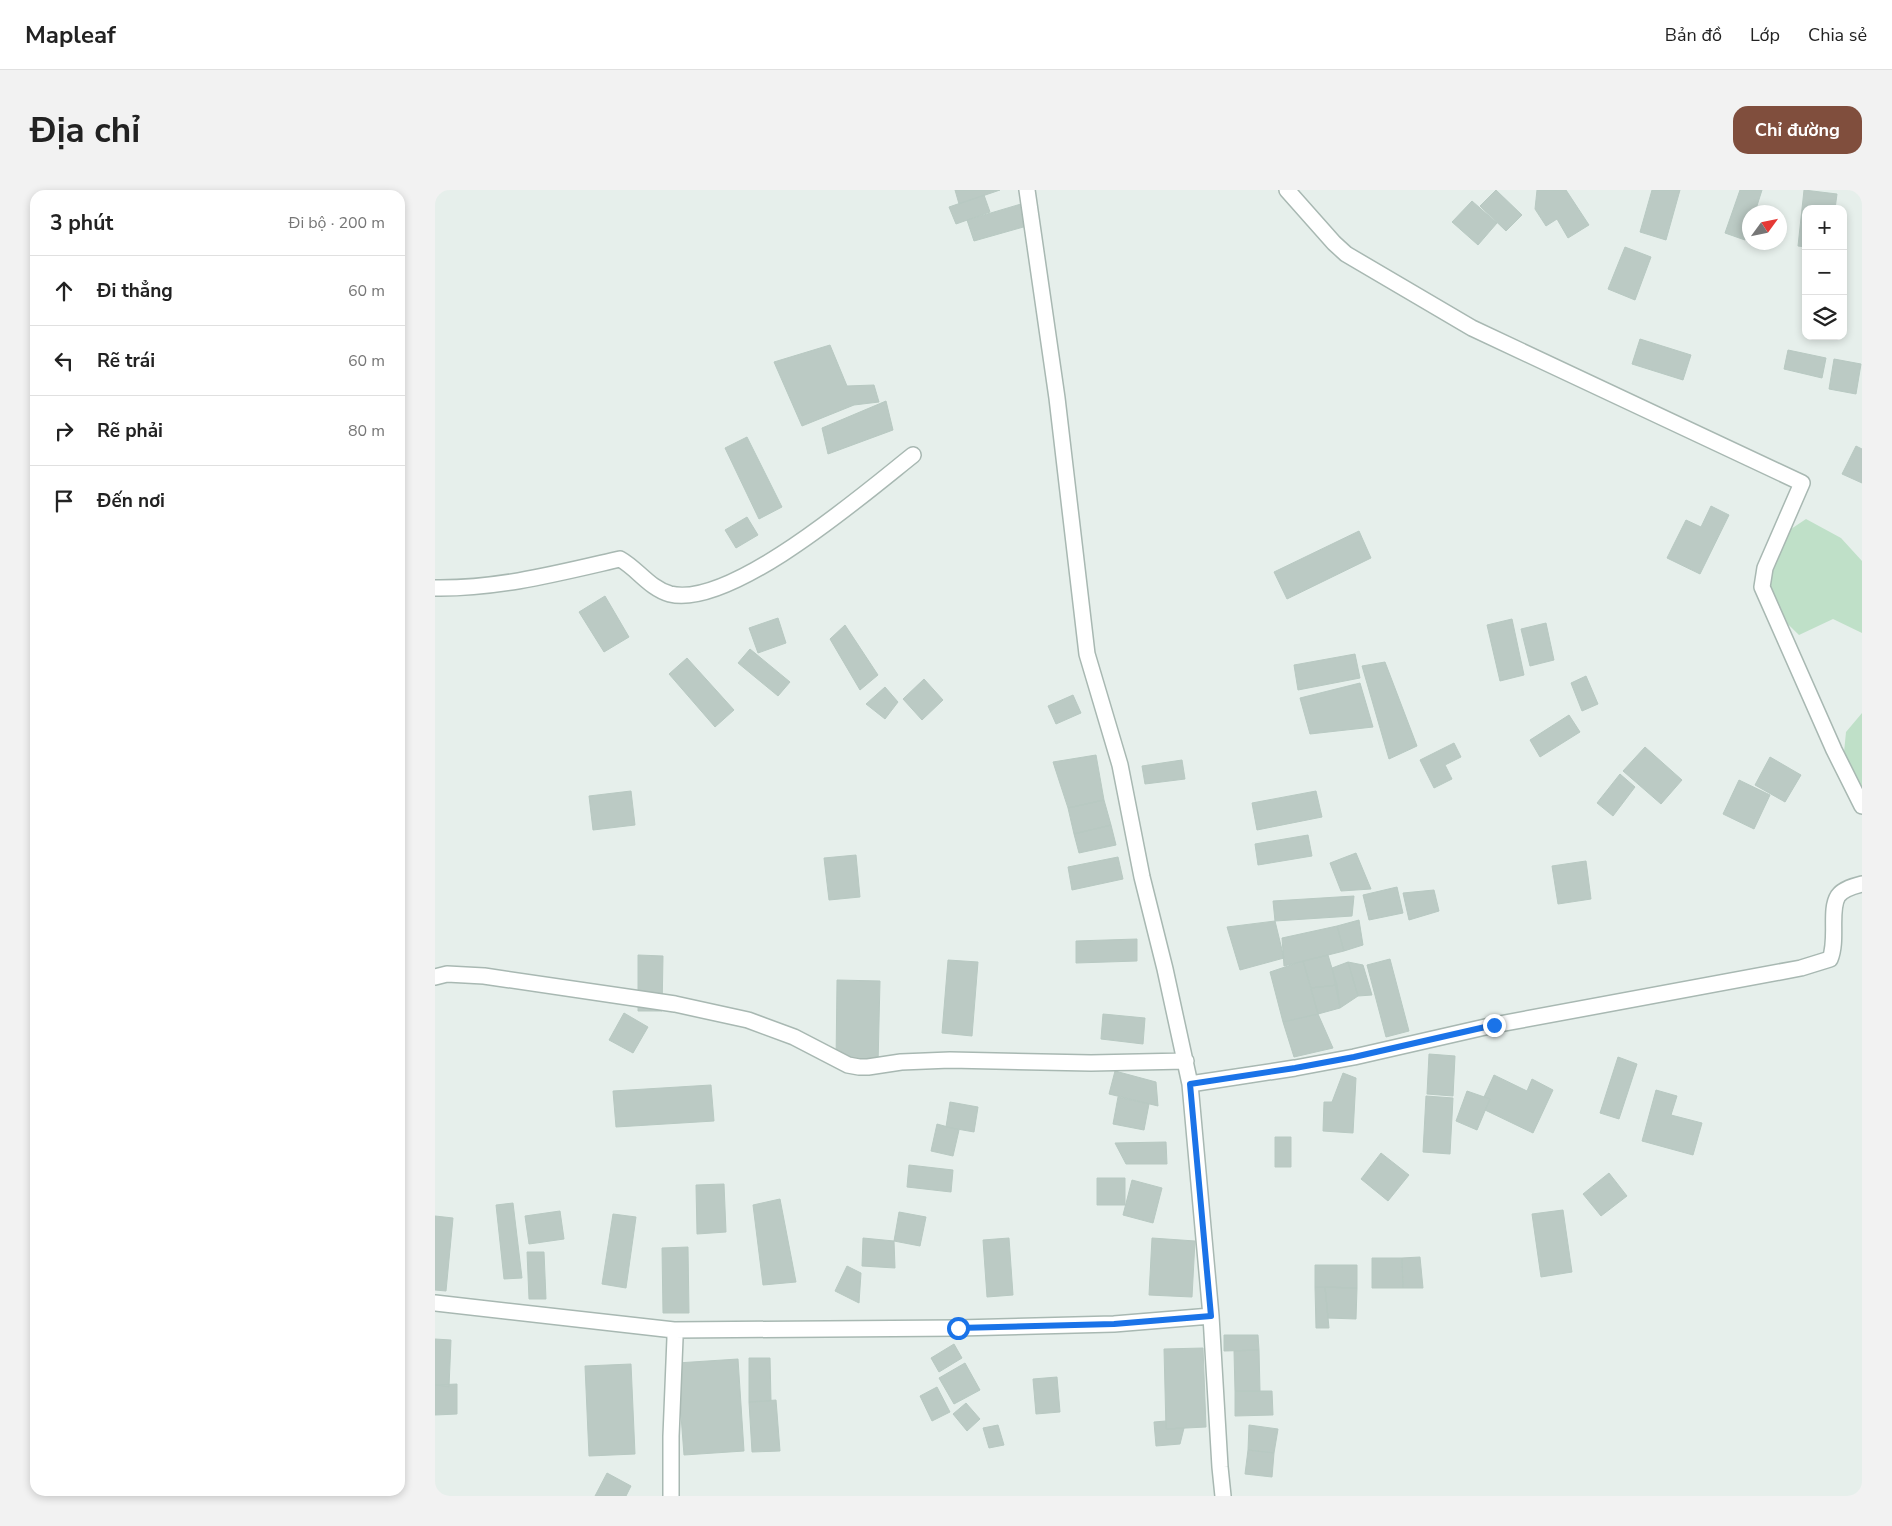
<!DOCTYPE html>
<html lang="vi">
<meta charset="utf-8">
<style>
:root{--surface:#fff;--page:#f2f2f2;--text:#222;--muted:#767676;--line:#e0e0e0;--accent:#804e3d}
body{margin:0;font-family:"Nunito Sans",sans-serif;background:var(--page);color:var(--text)}
.controls{position:absolute;right:15px;top:15px;display:grid;overflow:hidden;border-radius:10px;box-shadow:0 2px 8px #0003}
.controls button{width:45px;height:45px;display:grid;place-items:center;padding:0;border:0;border-bottom:1px solid var(--line);background:var(--surface);color:var(--text);font:25px sans-serif}
.compass{position:absolute;left:1307px;top:15px;width:45px;height:45px;border-radius:50%;background:var(--surface);box-shadow:0 2px 8px #0003;rotate:57deg}
.stop{position:absolute;width:15px;height:15px;margin:-11px;border:4px solid #1a73e8;border-radius:50%;background:#fff}
.stop.end{background:#1a73e8;border-color:#fff;box-shadow:0 1px 5px #0008}
.list{margin:0;padding:0;list-style:none}
h2{display:flex;justify-content:space-between;align-items:center;height:65px;margin:0;padding:0 20px;font-size:21px}
h2 small{font-size:16px;font-weight:400;color:var(--muted)}
.list li{display:grid;grid-template-columns:32px 1fr auto;gap:15px;align-items:center;box-sizing:border-box;height:70px;padding:0 20px;border-top:1px solid var(--line)}
.list b{display:block;font-size:19px;white-space:nowrap}
.list em{font-size:16px;font-style:normal;color:var(--muted)}
.icon{flex:none;width:28px;height:28px;fill:none;stroke:currentColor;stroke-width:2;stroke-linecap:round;stroke-linejoin:round}
.map{position:relative;flex:none;width:1427px;height:1306px;overflow:hidden;border-radius:15px}
header{display:flex;align-items:center;gap:30px;box-sizing:border-box;height:70px;padding:0 25px;background:var(--surface);border-bottom:1px solid var(--line)}
header strong{font-size:24px}
nav{display:flex;gap:28px;margin-inline-start:auto;font-size:18px}
.intro{display:flex;align-items:center;justify-content:space-between;box-sizing:border-box;height:120px;padding:0 30px}
h1{margin:0;font-size:35px}
.button{padding:12px 22px;border-radius:15px;background:var(--accent);color:#fff;font-size:18px;font-weight:700}
main{display:flex;gap:30px;padding:0 30px}
aside{flex:1;background:var(--surface);border-radius:15px;box-shadow:0 2px 8px #0003}
.map>svg:first-child{display:block}
</style>
<header>
<strong>Mapleaf</strong>
<nav><a>Bản đồ</a><a>Lớp</a><a>Chia sẻ</a></nav>
</header>
<div class="intro"><h1>Địa chỉ</h1><a class="button">Chỉ đường</a></div>
<main>
<aside>
<h2>3 phút<small>Đi bộ · 200 m</small></h2>
<ul class="list">
<li><svg class="icon" aria-label="ahead" viewBox="0 0 24 24"><path d="M12 20V5M6 11l6-6 6 6"/></svg><div><b>Đi thẳng</b></div><em>60 m</em></li>
<li><svg class="icon" aria-label="left" viewBox="0 0 24 24"><path d="M17 20v-9H6M10 6l-5 5 5 5"/></svg><div><b>Rẽ trái</b></div><em>60 m</em></li>
<li><svg class="icon" aria-label="right" viewBox="0 0 24 24"><path d="M7 20v-9h11M14 6l5 5-5 5"/></svg><div><b>Rẽ phải</b></div><em>80 m</em></li>
<li><svg class="icon" aria-label="arrive" viewBox="0 0 24 24"><path d="M6 21V4h12l-3 4 3 4H6"/></svg><div><b>Đến nơi</b></div></li>
</ul>
</aside>
<div class="map">
<svg width="1427" height="1306" viewBox="0 0 1427 1306">
<rect width="100%" height="100%" fill="#e6efeb"/>
<path fill="#bfe0c8" d="M 1371,329 L 1406,348 L 1427,371 L 1427,443 L 1398,429 L 1364,445 L 1329,411 L 1335,375 L 1353,341 Z
M 1427,523 L 1427,604 L 1407,583 L 1411,542 Z"/>
<path fill="#bbcac4" stroke="#b8c9c2" d="M 520,0 L 565,0 L 524,14 Z
M 1061,0 L 1087,25 L 1071,41 L 1045,16 Z
M 1102,0 L 1131,0 L 1154,35 L 1133,48 L 1122,29 L 1111,36 L 1100,19 Z
M 1217,0 L 1245,0 L 1231,50 L 1205,42 Z
M 1305,0 L 1327,0 L 1320,22 L 1314,22 L 1314,37 L 1310,50 L 1290,43 Z
M 1369,0 L 1402,4 L 1400,19 L 1371,19 L 1371,57 L 1363,56 Z
M 549,5 L 555,22 L 521,34 L 514,17 Z
M 1037,11 L 1062,33 L 1043,55 L 1017,32 Z
M 586,14 L 592,36 L 539,51 L 532,30 Z
M 1190,57 L 1216,67 L 1200,110 L 1173,99 Z
M 1205,149 L 1256,165 L 1248,190 L 1197,174 Z
M 395,155 L 412,196 L 439,195 L 444,212 L 419,215 L 367,236 L 339,172 Z
M 1353,160 L 1391,168 L 1387,188 L 1349,179 Z
M 1399,169 L 1426,174 L 1421,204 L 1394,199 Z
M 451,211 L 458,240 L 393,264 L 387,238 Z
M 312,247 L 347,317 L 324,329 L 290,258 Z
M 1421,256 L 1427,259 L 1427,293 L 1407,284 Z
M 1276,316 L 1294,325 L 1265,384 L 1232,368 L 1251,330 L 1266,337 Z
M 312,327 L 323,345 L 301,358 L 290,340 Z
M 924,341 L 936,368 L 852,409 L 839,382 Z
M 170,406 L 194,447 L 169,462 L 144,422 Z
M 343,428 L 351,453 L 323,463 L 314,438 Z
M 1077,429 L 1089,485 L 1065,491 L 1052,435 Z
M 1111,433 L 1119,470 L 1095,476 L 1086,439 Z
M 410,435 L 443,485 L 425,500 L 395,449 Z
M 315,459 L 355,492 L 343,506 L 303,473 Z
M 920,464 L 925,488 L 863,500 L 859,475 Z
M 252,468 L 299,520 L 280,537 L 234,484 Z
M 950,472 L 982,556 L 954,569 L 927,476 Z
M 1151,486 L 1163,514 L 1147,521 L 1136,493 Z
M 489,489 L 508,510 L 487,530 L 468,509 Z
M 925,493 L 938,537 L 875,544 L 865,508 Z
M 450,497 L 463,512 L 450,529 L 431,514 Z
M 638,505 L 646,523 L 621,534 L 613,516 Z
M 1134,525 L 1145,542 L 1105,567 L 1095,550 Z
M 1019,553 L 1026,567 L 1010,575 L 1017,589 L 999,598 L 985,570 Z
M 1210,557 L 1247,590 L 1226,614 L 1188,581 Z
M 661,565 L 669,610 L 633,618 L 618,572 Z
M 1335,567 L 1366,585 L 1350,612 L 1320,595 Z
M 747,570 L 750,589 L 710,594 L 707,576 Z
M 1185,584 L 1200,597 L 1178,626 L 1162,613 Z
M 1304,590 L 1335,605 L 1319,639 L 1288,624 Z
M 196,601 L 200,635 L 158,640 L 154,606 Z
M 881,601 L 887,627 L 822,640 L 817,613 Z
M 669,610 L 676,635 L 639,644 L 633,618 Z
M 676,635 L 681,655 L 644,663 L 639,644 Z
M 873,645 L 877,666 L 823,675 L 820,654 Z
M 921,663 L 936,699 L 906,701 L 895,673 Z
M 421,665 L 425,707 L 394,710 L 389,668 Z
M 683,667 L 688,689 L 637,700 L 633,677 Z
M 1151,671 L 1156,709 L 1123,714 L 1117,676 Z
M 962,697 L 968,723 L 934,730 L 928,705 Z
M 999,700 L 1004,721 L 974,730 L 968,703 Z
M 919,706 L 917,726 L 840,731 L 838,711 Z
M 924,730 L 928,755 L 909,761 L 902,736 Z
M 840,731 L 849,768 L 805,780 L 792,737 Z
M 902,736 L 909,761 L 849,776 L 847,748 Z
M 702,749 L 702,771 L 641,773 L 641,751 Z
M 203,765 L 228,766 L 227,821 L 203,821 Z
M 893,765 L 902,795 L 876,798 L 868,771 Z
M 955,769 L 974,841 L 951,847 L 932,775 Z
M 513,770 L 543,772 L 537,846 L 507,843 Z
M 868,771 L 883,824 L 848,832 L 835,782 Z
M 913,772 L 923,806 L 905,818 L 897,778 Z
M 913,772 L 928,775 L 937,805 L 923,806 Z
M 402,790 L 445,791 L 443,875 L 401,874 Z
M 902,795 L 905,818 L 883,824 L 876,798 Z
M 189,823 L 213,837 L 198,863 L 174,850 Z
M 668,824 L 710,828 L 708,854 L 666,849 Z
M 883,824 L 898,858 L 859,867 L 848,832 Z
M 994,864 L 1020,866 L 1018,906 L 992,904 Z
M 1183,867 L 1202,874 L 1184,929 L 1165,923 Z
M 680,881 L 721,892 L 723,916 L 674,904 Z
M 908,883 L 921,888 L 918,943 L 888,941 L 889,912 L 897,912 Z
M 1059,885 L 1092,901 L 1097,889 L 1118,900 L 1098,943 L 1050,920 L 1055,909 L 1049,907 Z
M 276,895 L 279,931 L 181,937 L 178,901 Z
M 1221,900 L 1242,906 L 1236,925 L 1267,933 L 1258,965 L 1207,951 Z
M 1032,901 L 1055,909 L 1042,940 L 1021,931 Z
M 991,906 L 1018,908 L 1015,964 L 988,962 Z
M 683,907 L 714,914 L 709,940 L 678,934 Z
M 515,912 L 543,917 L 539,942 L 511,937 Z
M 502,934 L 524,940 L 518,966 L 496,961 Z
M 840,947 L 856,947 L 856,977 L 840,977 Z
M 731,952 L 732,974 L 691,974 L 680,953 Z
M 946,963 L 974,985 L 953,1011 L 926,989 Z
M 474,975 L 518,980 L 516,1002 L 472,997 Z
M 1174,983 L 1192,1006 L 1166,1026 L 1148,1004 Z
M 662,988 L 690,988 L 690,1015 L 662,1015 Z
M 697,990 L 727,998 L 718,1033 L 688,1025 Z
M 289,994 L 291,1042 L 262,1044 L 261,995 Z
M 345,1009 L 361,1092 L 328,1095 L 318,1015 Z
M 78,1013 L 87,1088 L 69,1089 L 61,1015 Z
M 1128,1020 L 1137,1082 L 1106,1087 L 1097,1024 Z
M 125,1021 L 129,1049 L 94,1054 L 90,1026 Z
M 464,1022 L 491,1027 L 485,1056 L 459,1051 Z
M 178,1024 L 201,1027 L 191,1098 L 167,1094 Z
M 0,1026 L 18,1028 L 11,1101 L 0,1100 Z
M 428,1048 L 459,1051 L 460,1078 L 427,1076 Z
M 574,1048 L 578,1105 L 552,1107 L 548,1050 Z
M 717,1048 L 760,1051 L 757,1107 L 714,1105 Z
M 253,1057 L 254,1123 L 228,1123 L 227,1058 Z
M 92,1062 L 109,1062 L 111,1109 L 94,1109 Z
M 985,1067 L 988,1098 L 968,1098 L 967,1068 Z
M 937,1068 L 967,1068 L 968,1098 L 937,1098 Z
M 880,1075 L 922,1075 L 922,1098 L 880,1097 Z
M 412,1076 L 426,1083 L 424,1113 L 400,1101 Z
M 880,1097 L 890,1097 L 894,1138 L 881,1138 Z
M 890,1097 L 922,1098 L 921,1129 L 893,1128 Z
M 789,1145 L 823,1145 L 824,1160 L 789,1161 Z
M 0,1149 L 16,1150 L 14,1197 L 0,1195 Z
M 519,1154 L 527,1168 L 504,1182 L 496,1168 Z
M 768,1158 L 771,1237 L 731,1239 L 729,1159 Z
M 824,1160 L 825,1201 L 800,1201 L 799,1161 Z
M 314,1168 L 335,1168 L 336,1211 L 314,1212 Z
M 303,1169 L 309,1261 L 249,1265 L 242,1173 Z
M 530,1173 L 545,1200 L 519,1214 L 504,1188 Z
M 196,1174 L 200,1264 L 154,1266 L 150,1176 Z
M 622,1187 L 625,1222 L 601,1224 L 598,1189 Z
M 22,1194 L 22,1224 L 0,1225 L 0,1195 Z
M 502,1197 L 515,1222 L 497,1231 L 485,1206 Z
M 800,1201 L 837,1201 L 838,1225 L 800,1226 Z
M 341,1210 L 345,1261 L 317,1262 L 314,1212 Z
M 531,1213 L 545,1229 L 532,1241 L 518,1224 Z
M 731,1231 L 731,1239 L 749,1238 L 745,1254 L 721,1256 L 719,1232 Z
M 563,1235 L 569,1255 L 554,1258 L 548,1238 Z
M 814,1235 L 843,1239 L 839,1263 L 813,1260 Z
M 813,1260 L 839,1263 L 837,1287 L 810,1284 Z
M 172,1283 L 196,1296 L 191,1306 L 160,1306 Z"/>
<g fill="none" stroke-linecap="round" stroke-linejoin="round">
<defs>
<path id="minor" d="M 592,0 L 622,208 L 652,464 L 685,575 L 707,687 L 730,779 L 755,894 L 776,1126 L 785,1277 L 788,1306
M 852,0 L 899,53 L 911,64 L 1037,138 L 1367,293 L 1330,378 L 1327,397 L 1399,560 L 1427,616
M 0,398 C 63,399 124,383 185,369 C 203,379 214,398 235,404 C 296,419 430,303 478,265
M 0,787 L 12,784 L 49,786 L 240,814 L 313,830 L 359,847 L 413,875 L 424,877 L 433,877 L 466,872 L 515,870 L 656,873 L 751,871
M 755,894 L 860,878 L 919,867 L 1059,835 L 1366,778 L 1395,769 C 1403,750 1394,720 1403,706 C 1408,699 1419,696 1427,694
M 0,1113 L 239,1140 L 523,1138 L 679,1134 L 776,1126
M 236,1306 L 236,1246 L 240,1148 L 239,1140"/>
</defs>
<use href="#minor" stroke="#a8b8b2" stroke-width="18"/>
<use href="#minor" stroke="#fff" stroke-width="15"/>
</g>
<g fill="none" stroke-linecap="round" stroke-linejoin="round">
<path stroke="#1a73e8" stroke-width="6" d="M 523,1138 L 679,1134 L 776,1126 L 755,894 L 860,878 L 919,867 L 1059,835"/>
</g>
</svg>
<div class="controls">
<button>+</button>
<button>−</button>
<button><svg class="icon" aria-label="layers" viewBox="0 0 24 24"><path d="M12 4l9 5-9 5-9-5zM3 14l9 5 9-5"/></svg></button>
</div>
<svg class="compass" viewBox="-18 -18 36 36"><path d="M0-13l5 13h-10z" fill="#e53935"/><path d="M0 13l5-13h-10z" fill="#767676"/></svg>
<div class="stop" style="left:523px;top:1138px"></div>
<div class="stop end" style="left:1059px;top:835px"></div>
</div>
</main>
